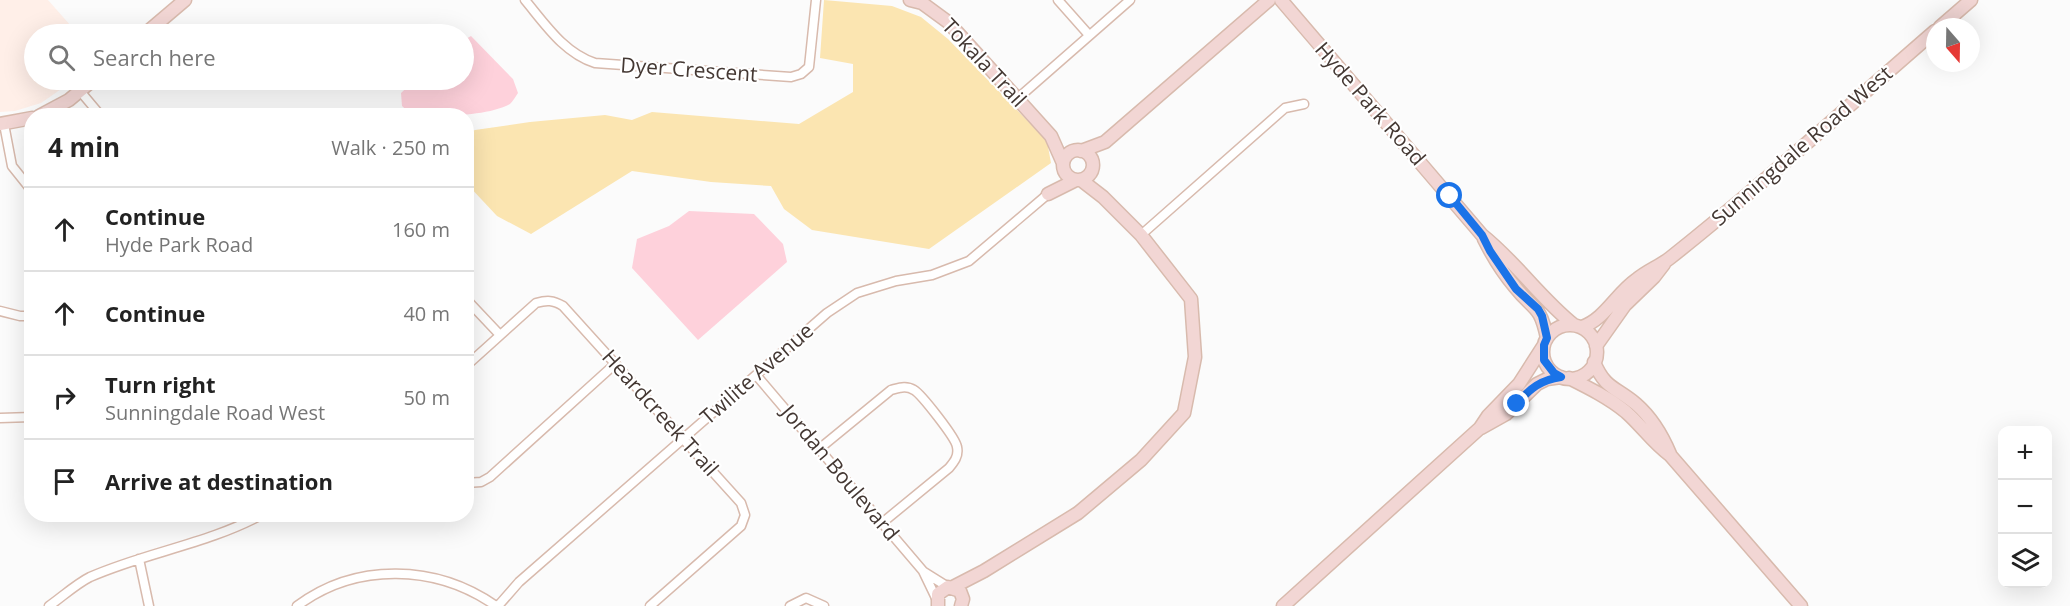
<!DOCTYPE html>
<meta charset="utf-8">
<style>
:root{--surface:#fff;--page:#f2f2f2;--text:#222;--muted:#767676;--line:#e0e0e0}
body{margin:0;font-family:"Open Sans",sans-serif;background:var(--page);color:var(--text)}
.controls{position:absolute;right:18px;bottom:18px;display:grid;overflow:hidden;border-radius:12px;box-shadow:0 6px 24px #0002}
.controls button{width:54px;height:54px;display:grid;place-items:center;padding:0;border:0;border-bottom:2px solid var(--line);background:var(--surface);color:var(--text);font:30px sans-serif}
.compass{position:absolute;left:1926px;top:18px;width:54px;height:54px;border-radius:50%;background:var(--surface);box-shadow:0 6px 24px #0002;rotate:160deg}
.stop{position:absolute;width:18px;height:18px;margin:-14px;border:4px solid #1a73e8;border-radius:50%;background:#fff}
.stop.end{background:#1a73e8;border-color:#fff;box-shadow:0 2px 6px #0008}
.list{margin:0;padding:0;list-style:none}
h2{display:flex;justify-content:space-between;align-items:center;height:78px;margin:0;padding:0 24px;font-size:26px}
h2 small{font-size:20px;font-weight:400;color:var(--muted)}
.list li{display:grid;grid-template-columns:39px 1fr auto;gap:18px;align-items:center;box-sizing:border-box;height:84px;padding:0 24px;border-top:2px solid var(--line)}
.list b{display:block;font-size:22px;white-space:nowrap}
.list p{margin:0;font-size:20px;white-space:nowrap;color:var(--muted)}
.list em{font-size:20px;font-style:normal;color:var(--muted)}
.icon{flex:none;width:33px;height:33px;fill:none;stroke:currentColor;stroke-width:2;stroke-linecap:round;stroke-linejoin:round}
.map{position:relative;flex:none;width:2070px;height:606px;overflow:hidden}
.search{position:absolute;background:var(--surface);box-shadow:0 6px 24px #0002;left:24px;top:24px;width:450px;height:66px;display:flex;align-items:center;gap:15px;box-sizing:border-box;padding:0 21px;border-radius:33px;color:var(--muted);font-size:22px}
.panel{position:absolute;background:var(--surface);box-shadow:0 6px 24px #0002;left:24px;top:108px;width:450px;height:414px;border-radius:24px}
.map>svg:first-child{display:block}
</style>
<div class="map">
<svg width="2070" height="606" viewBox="0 0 2070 606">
<rect width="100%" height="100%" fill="#fbfbfb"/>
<path fill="#ffefe8" d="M 0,0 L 48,0 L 78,34 L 34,34 L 34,80 L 74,80 L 41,103 L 15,111 L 0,112 Z"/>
<path fill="#fbe5b1" d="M 824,0 L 892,6 L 921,17 L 948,39 L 1047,141 L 1051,163 L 929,249 L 812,230 L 784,209 L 771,186 L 711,182 L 632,171 L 531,234 L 497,216 L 467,184 L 467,133 L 475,130 L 530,122 L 605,115 L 632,120 L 652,112 L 799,124 L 853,92 L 853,64 L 820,58 Z"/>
<path fill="#fed1db" d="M 471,36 L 513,79 L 518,93 C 516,96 513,101 510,104 C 486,117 439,116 412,115 L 402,106 L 401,93 L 415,80 L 464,80 L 464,40 Z
M 689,211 L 754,214 L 783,244 L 787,262 L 698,340 L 632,268 L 637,239 L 669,226 Z"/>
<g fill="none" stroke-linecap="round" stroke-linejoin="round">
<defs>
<path id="street" d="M 525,0 C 545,24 564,53 595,63 L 791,77 L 801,74 L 809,67 L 816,0
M 1058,0 L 1089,35
M 80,91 L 101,116
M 1018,98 L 1130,0
M 4,124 L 12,166 L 32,191
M 1141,235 L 1285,108 L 1304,104
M 466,299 L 500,335
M 0,311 L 20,316 L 32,316
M 466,366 L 536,303 C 547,300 553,300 563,306 L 741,503 L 745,515 L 741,526 L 650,606
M 756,375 L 923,571 L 936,598
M 0,418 L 32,417
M 819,449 L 891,390 C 899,388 906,385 914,390 C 921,394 956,438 957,447 C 959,456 954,462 949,468 L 882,523
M 466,483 L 481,482 L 490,477 L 615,364
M 139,559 L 149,606
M 924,572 L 948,587
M 49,606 C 62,597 76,584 90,577 C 147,552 208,544 263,514
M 297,606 C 356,562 436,564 496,606
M 498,606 L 519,582 L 827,313 L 857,293 L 896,281 L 932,275 L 969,261 L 1048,194
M 790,606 L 806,598 L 824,606"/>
<path id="secondary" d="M 910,0 L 922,3 L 948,22 L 1051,136 L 1063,163
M 1281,0 L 1482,235 C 1516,262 1540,298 1574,325
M 1940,27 L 1971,0
M 145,34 L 185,0
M 39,116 L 69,100 L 93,80
M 0,124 L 32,118
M1063 165a15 15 0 1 1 30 0a15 15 0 1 1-30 0Z
M 1081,151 L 1105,142 L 1269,0
M 1048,194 L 1076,180
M 1484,239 C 1492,255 1503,273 1515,287 C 1534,311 1540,304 1547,338
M1543 352a27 27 0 1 1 54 0a27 27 0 1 1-54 0Z
M 1582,327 C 1605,319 1616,294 1636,280 C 1646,271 1660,266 1670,258 C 1761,186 1847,107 1935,31
M 1596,346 L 1625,305 L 1654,277 L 1664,264
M 1594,362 C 1605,389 1616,387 1636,404 C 1651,417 1662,435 1670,454
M 1569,378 C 1589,388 1609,398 1626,412 C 1642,426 1653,443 1670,455 L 1801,606
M 1481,428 L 1506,414 L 1537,384 L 1547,379 L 1561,377
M 953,587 L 984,571 L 1078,513 L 1141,460 L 1184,413 L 1195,357 L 1191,299 L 1141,235 L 1103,197 L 1081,180
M 938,606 L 938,594 L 948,587 L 960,591 L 963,599 L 961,606
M 1283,606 L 1480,428 L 1488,416 L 1519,384 L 1544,345"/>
</defs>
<use href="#street" stroke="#d8baad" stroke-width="11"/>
<use href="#secondary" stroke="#d8baad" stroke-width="15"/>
<use href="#street" stroke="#fff" stroke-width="8"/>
<use href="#secondary" stroke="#f2d6d4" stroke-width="12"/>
</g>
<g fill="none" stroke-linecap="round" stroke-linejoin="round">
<path stroke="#1a73e8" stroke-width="8" d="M 1450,196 L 1482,235 L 1490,251 L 1516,289 L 1538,309 L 1542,316 L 1547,338 L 1544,345 L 1544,360 L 1554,373 L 1561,377 C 1541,380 1530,388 1517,404"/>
</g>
<g text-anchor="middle" stroke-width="4.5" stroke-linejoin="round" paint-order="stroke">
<g font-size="21" fill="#443833" stroke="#fff">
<text transform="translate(984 63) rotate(47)" y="7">Tokala Trail</text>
<text transform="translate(689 70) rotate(4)" y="7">Dyer Crescent</text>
<text transform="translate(1370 104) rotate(49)" y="7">Hyde Park Road</text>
<text transform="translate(1802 146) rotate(-41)" y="7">Sunningdale Road West</text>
<text transform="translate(757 374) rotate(-41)" y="7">Twilite Avenue</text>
<text transform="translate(660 413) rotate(48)" y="7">Heardcreek Trail</text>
<text transform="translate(840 473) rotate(50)" y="7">Jordan Boulevard</text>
</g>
</g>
</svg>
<div class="controls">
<button>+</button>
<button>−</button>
<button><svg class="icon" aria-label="layers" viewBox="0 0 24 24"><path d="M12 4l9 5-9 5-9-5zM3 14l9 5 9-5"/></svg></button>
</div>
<svg class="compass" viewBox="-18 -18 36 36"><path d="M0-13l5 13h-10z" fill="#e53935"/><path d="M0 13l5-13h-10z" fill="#767676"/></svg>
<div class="stop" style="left:1450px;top:196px"></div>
<div class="stop end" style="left:1517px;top:404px"></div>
<div class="search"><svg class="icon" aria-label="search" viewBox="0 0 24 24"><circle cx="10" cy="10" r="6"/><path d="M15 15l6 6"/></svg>Search here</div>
<section class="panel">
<h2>4 min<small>Walk · 250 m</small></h2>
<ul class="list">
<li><svg class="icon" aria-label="ahead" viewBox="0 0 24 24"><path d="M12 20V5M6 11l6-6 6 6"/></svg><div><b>Continue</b><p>Hyde Park Road</p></div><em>160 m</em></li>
<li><svg class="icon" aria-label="ahead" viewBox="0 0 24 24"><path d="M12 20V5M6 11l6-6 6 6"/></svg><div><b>Continue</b></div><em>40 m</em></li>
<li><svg class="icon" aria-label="right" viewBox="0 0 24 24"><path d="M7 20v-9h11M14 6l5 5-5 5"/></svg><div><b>Turn right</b><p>Sunningdale Road West</p></div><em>50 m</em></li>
<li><svg class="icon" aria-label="arrive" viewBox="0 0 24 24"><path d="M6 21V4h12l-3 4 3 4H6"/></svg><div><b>Arrive at destination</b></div></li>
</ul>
</section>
</div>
